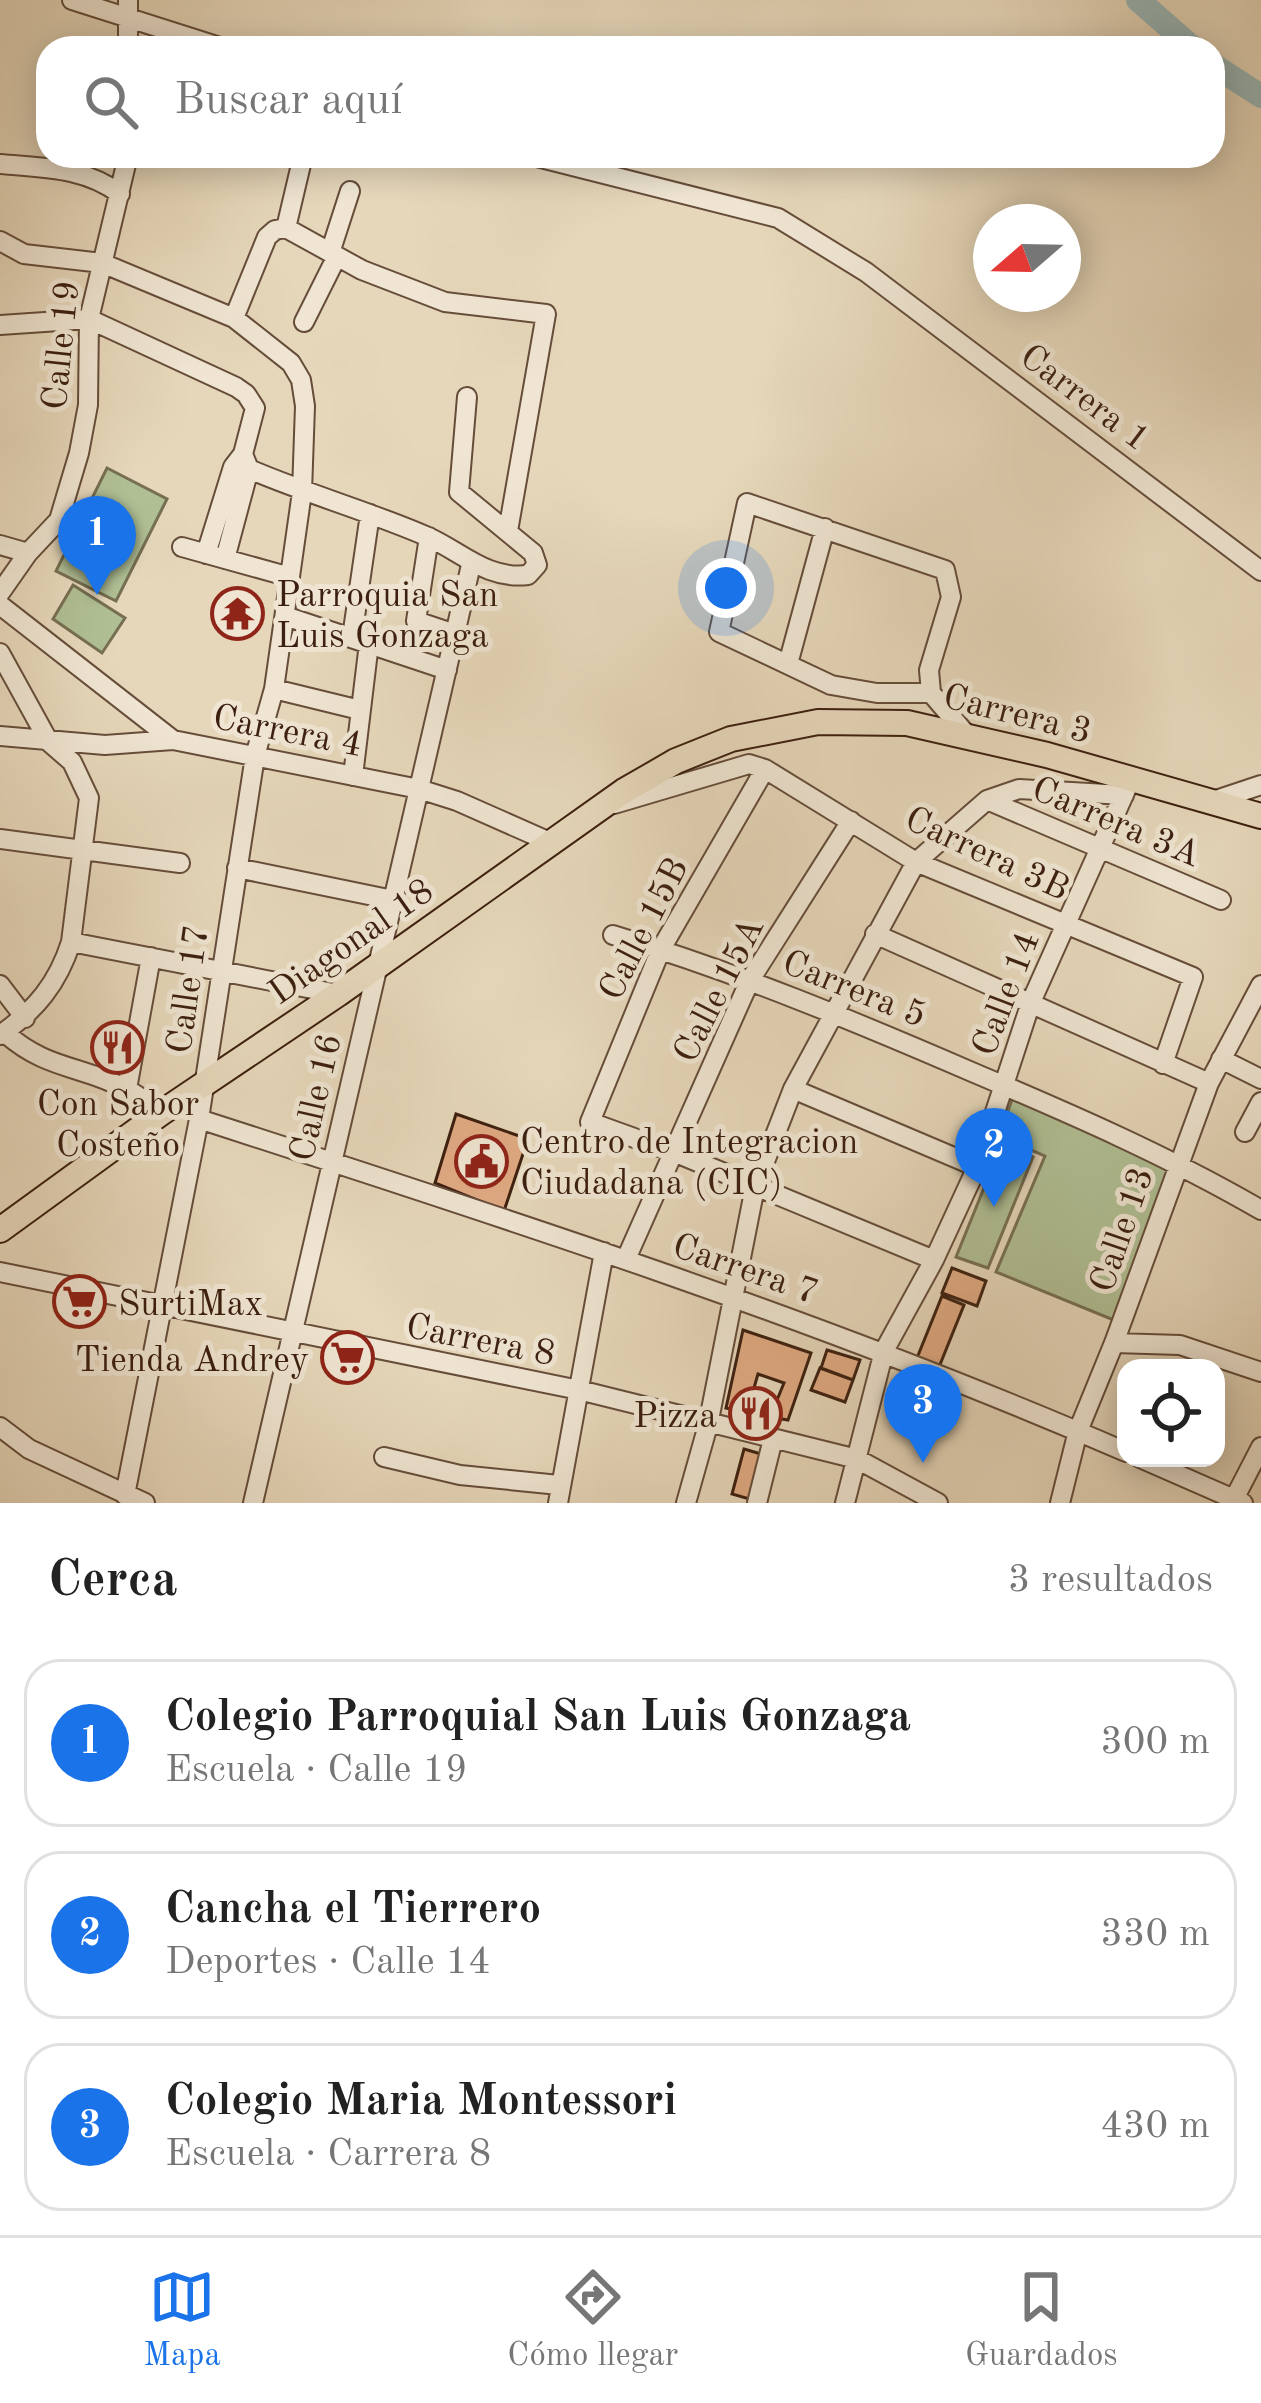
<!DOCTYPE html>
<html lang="es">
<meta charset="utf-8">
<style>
:root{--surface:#fff;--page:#f6f6f6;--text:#222;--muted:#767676;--line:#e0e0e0;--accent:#1a73e8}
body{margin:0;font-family:"Old Standard TT",serif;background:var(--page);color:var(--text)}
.controls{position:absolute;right:36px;bottom:36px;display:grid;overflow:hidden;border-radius:24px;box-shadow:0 6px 30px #0003}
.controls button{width:108px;height:108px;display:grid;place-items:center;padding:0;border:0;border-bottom:3px solid var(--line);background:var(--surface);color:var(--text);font:60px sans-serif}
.compass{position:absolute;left:973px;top:204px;width:108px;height:108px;border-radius:50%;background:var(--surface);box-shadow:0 6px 30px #0003;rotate:250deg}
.you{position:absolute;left:726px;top:588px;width:42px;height:42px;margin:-30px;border:9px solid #fff;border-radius:50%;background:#1a73e8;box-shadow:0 0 0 18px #1a73e833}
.badge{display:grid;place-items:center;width:78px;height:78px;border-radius:50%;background:var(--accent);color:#fff;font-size:39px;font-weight:700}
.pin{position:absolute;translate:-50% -99px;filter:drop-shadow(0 3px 6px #0008)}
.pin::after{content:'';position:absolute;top:63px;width:42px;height:36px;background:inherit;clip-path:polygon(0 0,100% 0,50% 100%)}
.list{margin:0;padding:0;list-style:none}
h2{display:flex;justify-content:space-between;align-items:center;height:156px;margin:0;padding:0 48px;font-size:51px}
h2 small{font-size:39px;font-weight:400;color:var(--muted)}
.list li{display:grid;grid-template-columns:78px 1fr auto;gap:36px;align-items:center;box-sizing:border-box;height:168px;margin:0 24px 24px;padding:0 24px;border:3px solid var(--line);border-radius:36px}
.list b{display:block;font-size:45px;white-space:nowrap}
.list p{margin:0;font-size:39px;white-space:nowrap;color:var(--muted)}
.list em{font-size:39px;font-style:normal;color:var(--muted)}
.icon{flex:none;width:66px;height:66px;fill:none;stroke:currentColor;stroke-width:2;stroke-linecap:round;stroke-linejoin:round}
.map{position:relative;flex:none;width:1261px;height:1503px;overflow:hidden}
.search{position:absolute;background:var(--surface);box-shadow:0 6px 30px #0003;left:36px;right:36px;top:36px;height:132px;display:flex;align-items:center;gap:30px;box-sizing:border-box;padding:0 42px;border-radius:36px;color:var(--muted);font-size:45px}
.sheet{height:732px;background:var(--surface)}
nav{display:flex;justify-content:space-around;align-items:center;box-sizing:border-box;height:168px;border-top:3px solid var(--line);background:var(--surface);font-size:33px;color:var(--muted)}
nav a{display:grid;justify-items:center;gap:6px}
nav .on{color:var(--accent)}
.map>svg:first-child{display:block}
</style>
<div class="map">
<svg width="1261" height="1503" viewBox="0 0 1261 1503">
<rect width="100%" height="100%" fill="#e6d7ba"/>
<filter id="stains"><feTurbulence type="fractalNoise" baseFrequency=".00167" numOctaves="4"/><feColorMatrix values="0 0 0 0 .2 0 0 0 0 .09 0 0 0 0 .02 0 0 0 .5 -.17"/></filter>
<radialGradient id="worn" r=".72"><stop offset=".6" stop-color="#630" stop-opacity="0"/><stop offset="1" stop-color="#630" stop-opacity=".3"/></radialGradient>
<path fill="#b0bf94" stroke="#766f52" stroke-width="3" d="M 107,468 L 167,499 L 116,601 L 56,571 Z
M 73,585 L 125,618 L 102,653 L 53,619 Z
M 1014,1094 L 1172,1165 L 1116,1321 L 996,1272 L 1045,1156 L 999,1136 Z
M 1003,1141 L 1033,1157 L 988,1268 L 956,1257 Z"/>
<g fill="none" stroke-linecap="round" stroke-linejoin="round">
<path stroke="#99b8b8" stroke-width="24" d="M 1138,0 L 1193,48
M 1213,65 L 1261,96"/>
</g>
<path fill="#e0aa83" stroke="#3c1f0f" stroke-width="3" d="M 456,1114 L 528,1139 L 504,1211 L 435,1183 Z
M 952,1268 L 986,1281 L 977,1306 L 942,1293 Z
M 942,1296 L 964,1305 L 939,1367 L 917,1358 Z
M 743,1330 L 811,1353 L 788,1420 L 770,1417 L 784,1383 L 758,1374 L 747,1412 L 726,1408 Z
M 827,1350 L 860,1360 L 853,1380 L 821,1368 Z
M 820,1368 L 853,1380 L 845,1402 L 811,1390 Z
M 744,1449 L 768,1456 L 756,1501 L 732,1494 Z"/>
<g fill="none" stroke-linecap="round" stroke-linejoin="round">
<defs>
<path id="minor" d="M 72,0 L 223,48
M 128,48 L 128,0
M 533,156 L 778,218 L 866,272 L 1261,571
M 0,164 C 42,168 85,167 120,194
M 286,228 L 362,270 L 445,302 L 546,314 L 508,531
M 286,228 L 303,156
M 0,241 L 24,254 L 102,263 L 234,318 L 291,363 L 301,380 L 305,406 L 302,492 L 274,689 L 255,756 L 199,1119 L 125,1495
M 330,253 L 350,191
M 234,318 L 267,237 L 275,230 L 286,228
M 304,322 L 337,256
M 0,325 L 89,319 L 236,387 L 246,394 L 255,408 L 243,454 L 249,469 C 307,494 368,511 426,536 C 461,551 486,580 528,575 L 537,565 L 533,553 L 459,492 L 467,397
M 429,537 L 416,621 L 455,634
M 0,545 L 28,553
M 182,547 L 290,577
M 206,554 L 233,467 L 243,454
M 225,559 L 249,469
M 0,593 L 28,553 L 59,520 L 79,453 L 88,405 L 89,319 L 128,156
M 0,605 L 173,740
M 285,616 L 447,670
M 352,637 L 370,514
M 0,653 L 49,742 L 72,762 L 89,798 L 71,942 C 58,983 36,1010 0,1035
M 788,664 L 825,528
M 274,689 L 360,710
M 931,693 L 877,693 L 831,685 L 719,632 L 747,503 L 945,570 L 951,597 L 929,670 L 931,693 L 966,734
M 0,736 L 105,745 L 173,740 L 419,789 L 457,801 L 552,843
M 765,769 L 661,949 L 590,1122 L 676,1153 L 934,1260
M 353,776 L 369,643
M 987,800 L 1221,900
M 1213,801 L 1261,785
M 614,804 L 749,764 L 765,769 L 916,862 L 1193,977 L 1163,1064
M 0,839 L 180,863
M 237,868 L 393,900
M 875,934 L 1209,1083
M 613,935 C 736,972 854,1021 972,1072 C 1071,1114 1168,1156 1261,1210
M 71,942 L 338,994
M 0,985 L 25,1018
M 4,1032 C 47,1071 83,1065 128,1090 C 140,1096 150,1105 161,1113
M 1221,1059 L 1261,1079
M 127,1089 L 151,957
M 793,1089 L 977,1167
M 199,1119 C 512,1220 824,1321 1126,1452
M 1245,1132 L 1261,1102
M 626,1259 L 750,980 L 851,821
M 0,1272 L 579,1390 L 857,1459 L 938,1503
M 1114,1343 L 1180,1345 L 1261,1372
M 0,1427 L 29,1449 L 145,1503
M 384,1457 L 460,1475 L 559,1485
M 1140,1458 L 1243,1503
M 253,1503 L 471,565
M 558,1503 L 604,1252
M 686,1503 L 708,1425 L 755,1187 L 793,1089 L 916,862 L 987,800 L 1019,789 L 1124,795
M 757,1503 L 773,1439
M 845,1503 L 884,1351 L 934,1260 L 977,1167 L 1031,1002 L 1126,790
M 1060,1503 L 1078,1431 L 1114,1343 L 1209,1083 L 1261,985
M 1232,1503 L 1261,1447"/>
<path id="major" d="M 0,1230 L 161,1113 L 338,994 L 624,791 L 676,761 L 731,739 L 818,722 L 907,723 L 1047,755 L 1261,816"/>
</defs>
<use href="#minor" stroke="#664d3a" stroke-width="22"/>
<use href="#major" stroke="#3c1f0f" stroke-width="28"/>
<use href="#minor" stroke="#efe5d2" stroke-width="18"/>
<use href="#major" stroke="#e6d7ba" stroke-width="24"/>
</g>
<defs>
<symbol id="temple-ring" viewBox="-11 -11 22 22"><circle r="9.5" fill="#efe5d2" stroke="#8f2418" stroke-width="1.5"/><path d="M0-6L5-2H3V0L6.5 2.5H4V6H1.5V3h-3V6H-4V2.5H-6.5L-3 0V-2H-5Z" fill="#8f2418"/></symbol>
<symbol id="restaurant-ring" viewBox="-11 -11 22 22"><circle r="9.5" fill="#efe5d2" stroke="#8f2418" stroke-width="1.5"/><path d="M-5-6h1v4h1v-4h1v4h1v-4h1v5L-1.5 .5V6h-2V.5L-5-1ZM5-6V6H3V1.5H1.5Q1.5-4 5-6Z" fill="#8f2418"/></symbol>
<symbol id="civic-ring" viewBox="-11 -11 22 22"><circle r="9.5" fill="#efe5d2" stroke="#8f2418" stroke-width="1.5"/><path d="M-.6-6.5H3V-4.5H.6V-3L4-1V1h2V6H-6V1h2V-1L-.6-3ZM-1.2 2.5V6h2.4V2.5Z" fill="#8f2418"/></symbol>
<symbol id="supermarket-ring" viewBox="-11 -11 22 22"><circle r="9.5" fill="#efe5d2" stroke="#8f2418" stroke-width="1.5"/><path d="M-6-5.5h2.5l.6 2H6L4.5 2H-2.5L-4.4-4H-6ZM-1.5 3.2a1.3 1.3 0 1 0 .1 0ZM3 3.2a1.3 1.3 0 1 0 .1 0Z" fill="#8f2418"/></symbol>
</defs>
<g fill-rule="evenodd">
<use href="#temple-ring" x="208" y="584" width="59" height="59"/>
<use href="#restaurant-ring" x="88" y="1018" width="59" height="59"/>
<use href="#civic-ring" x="452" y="1132" width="59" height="59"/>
<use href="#supermarket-ring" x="50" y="1272" width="59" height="59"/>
<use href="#supermarket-ring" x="318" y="1328" width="59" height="59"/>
<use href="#restaurant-ring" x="726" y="1384" width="59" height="59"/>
</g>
<g text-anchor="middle" stroke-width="10" stroke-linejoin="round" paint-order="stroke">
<g font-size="36" fill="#3c1f0f" stroke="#efe5d2">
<text transform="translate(59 345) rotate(-84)" y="13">Calle 19</text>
<text transform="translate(1086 396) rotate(37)" y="13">Carrera 1</text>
<text transform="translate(1018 712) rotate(14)" y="13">Carrera 3</text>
<text transform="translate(288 729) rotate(11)" y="13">Carrera 4</text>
<text transform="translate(1117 820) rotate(23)" y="13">Carrera 3A</text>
<text transform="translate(988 852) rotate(25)" y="13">Carrera 3B</text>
<text transform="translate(642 928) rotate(-63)" y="13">Calle 15B</text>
<text transform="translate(350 940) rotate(-35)" y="13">Diagonal 18</text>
<text transform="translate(855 987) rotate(22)" y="13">Carrera 5</text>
<text transform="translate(186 989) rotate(-82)" y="13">Calle 17</text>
<text transform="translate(717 989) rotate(-63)" y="13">Calle 15A</text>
<text transform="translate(1004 993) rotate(-69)" y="13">Calle 14</text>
<text transform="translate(314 1097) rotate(-77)" y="13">Calle 16</text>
<text transform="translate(1120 1229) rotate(-71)" y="13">Calle 13</text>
<text transform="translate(746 1267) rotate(19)" y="13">Carrera 7</text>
<text transform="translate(481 1338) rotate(11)" y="13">Carrera 8</text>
</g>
<g font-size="36" fill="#3c1f0f" stroke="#efe5d2" text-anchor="start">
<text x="276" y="606">Parroquia San<tspan x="276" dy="41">Luis Gonzaga</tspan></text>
<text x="118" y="1115" text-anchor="middle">Con Sabor<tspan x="118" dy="41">Costeño</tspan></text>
<text x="520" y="1153">Centro de Integracion<tspan x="520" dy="41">Ciudadana (CIC)</tspan></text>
<text x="118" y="1315">SurtiMax</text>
<text x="309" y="1371" text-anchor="end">Tienda Andrey</text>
<text x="717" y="1427" text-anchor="end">Pizza</text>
</g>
</g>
<rect width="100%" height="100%" filter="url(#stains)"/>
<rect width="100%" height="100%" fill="url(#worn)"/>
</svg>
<div class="controls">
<button><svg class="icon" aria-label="locate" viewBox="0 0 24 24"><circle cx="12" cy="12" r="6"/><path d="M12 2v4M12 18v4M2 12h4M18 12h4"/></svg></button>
</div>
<svg class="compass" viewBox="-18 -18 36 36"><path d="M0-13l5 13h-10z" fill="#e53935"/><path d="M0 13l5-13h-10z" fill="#767676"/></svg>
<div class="you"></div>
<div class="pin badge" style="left:97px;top:595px">1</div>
<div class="pin badge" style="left:994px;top:1207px">2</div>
<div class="pin badge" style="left:923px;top:1463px">3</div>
<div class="search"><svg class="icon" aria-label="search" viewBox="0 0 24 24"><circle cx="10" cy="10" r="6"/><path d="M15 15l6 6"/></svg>Buscar aquí</div>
</div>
<section class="sheet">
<h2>Cerca<small>3 resultados</small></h2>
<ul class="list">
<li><span class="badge">1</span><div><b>Colegio Parroquial San Luis Gonzaga</b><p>Escuela · Calle 19</p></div><em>300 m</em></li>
<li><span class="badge">2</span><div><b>Cancha el Tierrero</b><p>Deportes · Calle 14</p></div><em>330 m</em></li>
<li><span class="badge">3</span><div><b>Colegio Maria Montessori</b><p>Escuela · Carrera 8</p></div><em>430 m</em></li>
</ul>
</section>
<nav>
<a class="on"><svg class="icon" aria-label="map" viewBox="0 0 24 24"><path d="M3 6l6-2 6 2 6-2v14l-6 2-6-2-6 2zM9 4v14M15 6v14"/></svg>Mapa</a>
<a><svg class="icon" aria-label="directions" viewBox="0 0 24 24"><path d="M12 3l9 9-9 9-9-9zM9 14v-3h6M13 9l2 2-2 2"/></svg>Cómo llegar</a>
<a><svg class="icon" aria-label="saved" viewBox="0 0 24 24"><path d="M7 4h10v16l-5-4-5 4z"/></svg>Guardados</a>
</nav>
